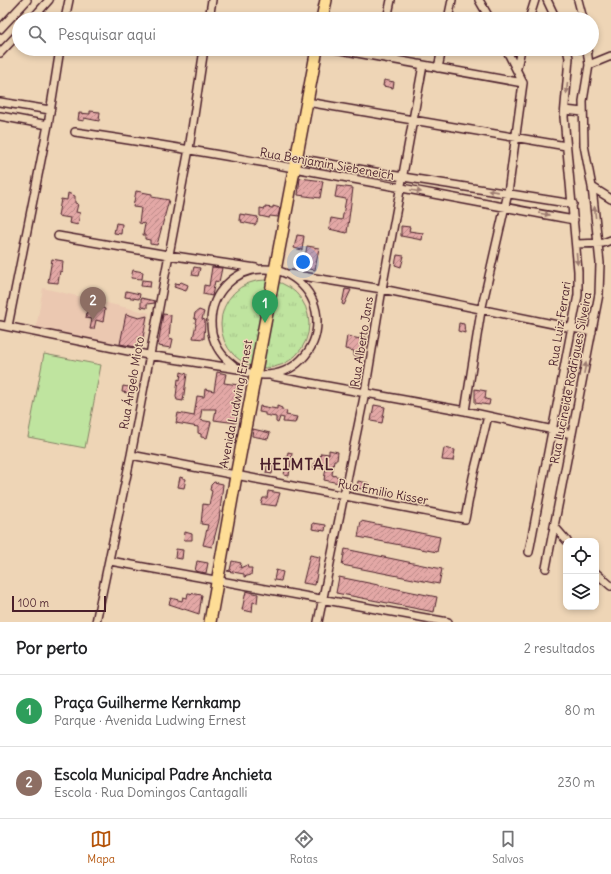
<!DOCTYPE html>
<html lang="pt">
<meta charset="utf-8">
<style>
:root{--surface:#fff;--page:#f6f6f6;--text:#202124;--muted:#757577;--line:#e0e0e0;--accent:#b45309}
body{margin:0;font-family:Delius,sans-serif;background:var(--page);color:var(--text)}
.controls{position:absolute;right:12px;bottom:12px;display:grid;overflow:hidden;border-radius:8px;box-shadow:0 2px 6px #0003}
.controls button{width:36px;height:36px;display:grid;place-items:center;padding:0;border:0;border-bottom:1px solid var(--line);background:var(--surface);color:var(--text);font:20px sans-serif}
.scale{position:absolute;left:12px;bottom:10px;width:94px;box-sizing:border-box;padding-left:4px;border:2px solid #4a1f2b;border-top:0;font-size:11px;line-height:14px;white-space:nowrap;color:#4a1f2b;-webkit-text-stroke:3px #eed5b6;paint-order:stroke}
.you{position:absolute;left:303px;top:262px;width:14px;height:14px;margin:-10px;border:3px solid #fff;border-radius:50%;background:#1a73e8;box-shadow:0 0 0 6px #1a73e833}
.badge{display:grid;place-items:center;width:26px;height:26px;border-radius:50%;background:var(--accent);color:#fff;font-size:13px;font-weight:700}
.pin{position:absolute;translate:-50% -33px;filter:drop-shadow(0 1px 2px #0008)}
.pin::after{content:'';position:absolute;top:21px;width:14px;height:12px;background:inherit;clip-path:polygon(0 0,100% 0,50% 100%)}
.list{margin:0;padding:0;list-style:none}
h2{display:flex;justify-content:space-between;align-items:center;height:52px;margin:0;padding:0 16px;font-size:17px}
h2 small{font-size:13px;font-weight:400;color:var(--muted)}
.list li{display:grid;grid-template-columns:26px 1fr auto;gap:12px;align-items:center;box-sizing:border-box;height:72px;padding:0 16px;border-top:1px solid var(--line)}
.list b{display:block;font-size:15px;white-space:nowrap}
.list p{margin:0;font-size:13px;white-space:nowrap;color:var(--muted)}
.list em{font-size:13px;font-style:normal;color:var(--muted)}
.icon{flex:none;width:22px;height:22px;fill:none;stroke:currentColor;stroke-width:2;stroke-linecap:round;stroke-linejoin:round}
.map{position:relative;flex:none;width:611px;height:622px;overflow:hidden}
.search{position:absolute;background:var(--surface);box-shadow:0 2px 6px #0003;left:12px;right:12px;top:12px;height:44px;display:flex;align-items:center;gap:10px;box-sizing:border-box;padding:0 14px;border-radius:22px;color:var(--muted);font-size:15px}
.sheet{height:196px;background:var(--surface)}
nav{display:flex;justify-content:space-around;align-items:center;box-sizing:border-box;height:56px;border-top:1px solid var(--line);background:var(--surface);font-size:11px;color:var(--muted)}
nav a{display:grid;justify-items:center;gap:2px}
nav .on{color:var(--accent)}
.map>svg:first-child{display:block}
</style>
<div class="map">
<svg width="611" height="622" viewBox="0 0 611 622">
<defs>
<pattern id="grass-tufts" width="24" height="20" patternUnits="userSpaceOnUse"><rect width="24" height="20" fill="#bfe49f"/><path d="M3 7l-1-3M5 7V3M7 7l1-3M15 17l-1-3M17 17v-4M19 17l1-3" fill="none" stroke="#a6c389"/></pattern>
<pattern id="building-hatch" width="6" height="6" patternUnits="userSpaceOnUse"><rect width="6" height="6" fill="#e3a8a6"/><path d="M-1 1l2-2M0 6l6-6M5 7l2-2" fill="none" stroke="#ba8887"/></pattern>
</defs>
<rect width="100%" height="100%" fill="#eed5b6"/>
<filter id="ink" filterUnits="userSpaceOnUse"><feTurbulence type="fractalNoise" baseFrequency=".025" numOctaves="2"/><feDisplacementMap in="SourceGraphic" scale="8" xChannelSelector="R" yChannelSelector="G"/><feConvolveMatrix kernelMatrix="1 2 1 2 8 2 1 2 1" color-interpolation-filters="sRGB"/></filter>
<g filter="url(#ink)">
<path fill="#ebc8b1" d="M 43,288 L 149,313 L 146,339 L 141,350 L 36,328 Z"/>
<path fill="url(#grass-tufts)" stroke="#848265" d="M221 324a44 44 0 1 1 88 0a44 44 0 1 1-88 0Z"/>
<path fill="#bfe49f" stroke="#848265" d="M 44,354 L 101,365 L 85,448 L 28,437 Z"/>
<path fill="url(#building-hatch)" stroke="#4a1f2b" d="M 384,80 L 394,82 L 393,88 L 383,86 Z
M 90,111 L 100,112 L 99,121 L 84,118 L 84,121 L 78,120 L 79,113 L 90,114 Z
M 300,178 L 323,181 L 320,198 L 298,195 Z
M 337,186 L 353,188 L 347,233 L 329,229 L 331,218 L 342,220 L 346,199 L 335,197 Z
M 136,191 L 152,194 L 152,197 L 169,200 L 157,245 L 150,244 L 150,240 L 145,239 L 145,235 L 143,235 L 145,224 L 139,223 L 141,208 L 133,207 Z
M 68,193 L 75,196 L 75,203 L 78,204 L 76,212 L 80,213 L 78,225 L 69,223 L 70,218 L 58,216 L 61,199 L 67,200 Z
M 273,206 L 280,208 L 278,217 L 270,216 L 269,218 L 260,216 L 260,208 L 265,209 L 265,207 L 273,208 Z
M 240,214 L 258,217 L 257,222 L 255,225 L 241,222 L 242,220 L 239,220 Z
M 116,223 L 122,224 L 121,234 L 114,233 Z
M 401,226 L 410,227 L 409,231 L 423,233 L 422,240 L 401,236 Z
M 297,235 L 304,236 L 302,250 L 294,248 Z
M 307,246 L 319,248 L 315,270 L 303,268 Z
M 397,255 L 404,256 L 401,267 L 395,265 Z
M 52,259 L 63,261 L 62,272 L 60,271 L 58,283 L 48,282 Z
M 194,267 L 200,268 L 198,276 L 192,275 Z
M 212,267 L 222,268 L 219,282 L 215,281 L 212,296 L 203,294 L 204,285 L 209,286 Z
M 133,270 L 143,272 L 142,279 L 131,278 Z
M 142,280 L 151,281 L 150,287 L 141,286 Z
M 181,282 L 188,285 L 186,291 L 174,287 L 176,283 L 179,284 Z
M 345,289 L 351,290 L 344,305 L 342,304 Z
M 126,291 L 140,294 L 139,299 L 125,297 Z
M 141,298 L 155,301 L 155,303 L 147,304 L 147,308 L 141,307 Z
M 88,305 L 100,310 L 101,307 L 105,309 L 103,322 L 96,320 L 94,329 L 90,329 L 92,319 L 86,318 Z
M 199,310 L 204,312 L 202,319 L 205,320 L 204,339 L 193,338 L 196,324 L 195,323 L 196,319 L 194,318 L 195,313 Z
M 126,314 L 139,318 L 147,316 L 141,348 L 120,344 Z
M 163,314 L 171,315 L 169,338 L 173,339 L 171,348 L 158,346 Z
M 459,323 L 464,324 L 465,333 L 458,331 Z
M 347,336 L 360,339 L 360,337 L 366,337 L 362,358 L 354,356 L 354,351 L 345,349 Z
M 181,372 L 187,374 L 183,401 L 177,400 L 176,397 L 178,379 L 180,380 Z
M 217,372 L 226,374 L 224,383 L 239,385 L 236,423 L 214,420 L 216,409 L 202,409 L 200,420 L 211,422 L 207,438 L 201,437 L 201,434 L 198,433 L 198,427 L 176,423 L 178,413 L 194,416 L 197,396 L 204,397 L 205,389 L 214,391 Z
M 123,386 L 134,388 L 133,394 L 122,392 Z
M 475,389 L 486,391 L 485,399 L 490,400 L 489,405 L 475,403 Z
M 374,405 L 385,407 L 382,423 L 371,421 Z
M 260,406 L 277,409 L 277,406 L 282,408 L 282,410 L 287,411 L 286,415 L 297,417 L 295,423 L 283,422 L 284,418 L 280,417 L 278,423 L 276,422 L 276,417 L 265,415 L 265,413 L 259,412 Z
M 253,429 L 270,433 L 268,439 L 252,436 Z
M 444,448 L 455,450 L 453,461 L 442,460 Z
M 329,450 L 338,452 L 337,460 L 334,460 L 332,475 L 340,477 L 339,483 L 324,480 L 326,467 L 313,468 L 315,461 L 319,462 L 321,453 L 329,454 Z
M 288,452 L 292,453 L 289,476 L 284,475 Z
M 268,462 L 274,463 L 272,474 L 266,473 Z
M 180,477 L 186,479 L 184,488 L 178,487 Z
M 358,481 L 368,483 L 367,490 L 357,488 Z
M 214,482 L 223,484 L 219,520 L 212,547 L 203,545 L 208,525 L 201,524 L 203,504 L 209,505 L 212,491 L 210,490 L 211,485 Z
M 268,491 L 280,493 L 276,506 L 261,504 L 263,498 L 267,498 Z
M 361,521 L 440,537 L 437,552 L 358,537 Z
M 313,523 L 326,525 L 325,531 L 312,529 Z
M 185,532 L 192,534 L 192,540 L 184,540 Z
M 176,549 L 183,550 L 182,559 L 175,558 Z
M 345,549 L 442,569 L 439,584 L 342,565 Z
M 310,555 L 320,557 L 315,585 L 303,583 Z
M 197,561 L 208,563 L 206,573 L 195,571 Z
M 232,561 L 241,563 L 240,568 L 247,565 L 248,568 L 252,568 L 251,575 L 244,577 L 244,574 L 227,571 L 230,570 Z
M 276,570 L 283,572 L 281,581 L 274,580 Z
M 339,577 L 437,597 L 434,612 L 336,593 Z
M 246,591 L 258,594 L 257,603 L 253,602 L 252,612 L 242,610 Z
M 188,593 L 202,595 L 199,614 L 169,604 L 171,598 L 182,601 L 183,597 L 187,598 Z"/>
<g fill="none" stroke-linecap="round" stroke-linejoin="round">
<defs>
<path id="minor" d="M 479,0 L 490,19
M 547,0 L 556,19
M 578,0 L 583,19
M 32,19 L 49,0
M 65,19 L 69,0
M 209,19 L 212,0
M 387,19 L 391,0
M 448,19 L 452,0
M 529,19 L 535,0
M 0,29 L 27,0
M 335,49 L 523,83
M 506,49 L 523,83
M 0,53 L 19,33
M 380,57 L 382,49
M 589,65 L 611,56
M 438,68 L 442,49
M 517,68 L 521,49
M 0,102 L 50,110
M 307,102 L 566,146
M 565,110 L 583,112
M 0,116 L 48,125
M 75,132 C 242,156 408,190 574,220
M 297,158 L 403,177 L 573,204
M 592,187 L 611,199
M 58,236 L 168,255 L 256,268
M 576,244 L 603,243 L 611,240
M211 322a53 53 0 1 1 106 0a53 53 0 1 1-106 0Z
M 290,274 L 382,289 L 592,332
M 0,325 L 148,355 L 238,369
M 8,326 L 48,125 L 60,49
M 272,376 L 465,411 L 572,434
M 465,411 L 481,311 L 508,193 L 523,83
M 131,455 L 465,519 L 473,477 L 488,416
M 554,526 L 567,541
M 529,552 L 578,295 L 578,271 L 564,117 L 569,58 L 567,49
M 110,561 L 448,622
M 546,568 L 599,294 L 600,263 L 592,187 L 584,145 L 583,101 L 589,65 L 587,49
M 596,573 L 611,586
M 96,622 L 131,455 L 189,149 L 204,49
M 318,622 L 365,392 L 382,289 L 423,65"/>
<path id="highway" d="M 322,19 L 326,0
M 210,622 L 236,476 L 317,49"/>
</defs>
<use href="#minor" stroke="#4a1f2b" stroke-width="10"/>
<use href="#highway" stroke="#4a1f2b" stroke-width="14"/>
<use href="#minor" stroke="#eed5b6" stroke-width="7"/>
<use href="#highway" stroke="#fedd96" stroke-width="11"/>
</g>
<defs><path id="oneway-solid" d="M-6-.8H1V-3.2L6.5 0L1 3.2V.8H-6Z"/></defs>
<g fill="#9c7a70">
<use href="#oneway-solid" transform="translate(567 88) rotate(95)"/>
<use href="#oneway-solid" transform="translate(416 191) rotate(10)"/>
<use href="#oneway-solid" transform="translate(493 191) rotate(-171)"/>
<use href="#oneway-solid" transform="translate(595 212) rotate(-96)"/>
<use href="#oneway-solid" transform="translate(544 214) rotate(10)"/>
<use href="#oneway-solid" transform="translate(577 259) rotate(85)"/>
<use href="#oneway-solid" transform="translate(585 368) rotate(-79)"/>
</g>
</g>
<g text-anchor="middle" stroke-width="3" stroke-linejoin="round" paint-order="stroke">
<g font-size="12" fill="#4a1f2b" stroke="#eed5b6">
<text transform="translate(327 164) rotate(10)" y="4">Rua Benjamin Siebeneich</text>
<text transform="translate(560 324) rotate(-81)" y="4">Rua Luiz Ferrari</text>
<text transform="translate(362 342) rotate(-81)" y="4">Rua Alberto Jans</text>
<text transform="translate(571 378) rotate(-79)" y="4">Rua Lucineide Rodrigues Silveira</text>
<text transform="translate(132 383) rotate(-80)" y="4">Rua Ángelo Mioto</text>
<text transform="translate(236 404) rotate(-79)" y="4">Avenida Ludwing Ernest</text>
<text transform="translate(383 492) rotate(11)" y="4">Rua Emilio Kisser</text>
</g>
<g font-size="16" font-weight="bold" letter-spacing="1" fill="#4a1f2b" stroke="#eed5b6">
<text x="297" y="470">HEIMTAL</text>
</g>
</g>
</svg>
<div class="controls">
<button><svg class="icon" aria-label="locate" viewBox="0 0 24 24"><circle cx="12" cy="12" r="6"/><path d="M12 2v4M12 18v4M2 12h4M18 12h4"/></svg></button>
<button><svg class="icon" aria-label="layers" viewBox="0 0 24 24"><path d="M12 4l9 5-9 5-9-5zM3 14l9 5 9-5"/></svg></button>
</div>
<div class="scale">100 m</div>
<div class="you"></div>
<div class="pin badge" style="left:265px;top:323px;background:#2e9e5b">1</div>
<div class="pin badge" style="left:93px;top:320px;background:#8d6e63">2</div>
<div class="search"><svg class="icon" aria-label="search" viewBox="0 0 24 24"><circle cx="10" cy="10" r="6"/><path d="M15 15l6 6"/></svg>Pesquisar aqui</div>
</div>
<section class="sheet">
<h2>Por perto<small>2 resultados</small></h2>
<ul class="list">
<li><span class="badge" style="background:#2e9e5b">1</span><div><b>Praça Guilherme Kernkamp</b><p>Parque · Avenida Ludwing Ernest</p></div><em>80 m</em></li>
<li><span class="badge" style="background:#8d6e63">2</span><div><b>Escola Municipal Padre Anchieta</b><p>Escola · Rua Domingos Cantagalli</p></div><em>230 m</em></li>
</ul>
</section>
<nav>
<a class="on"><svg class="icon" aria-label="map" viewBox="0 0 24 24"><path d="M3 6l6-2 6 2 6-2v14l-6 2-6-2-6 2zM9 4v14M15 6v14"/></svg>Mapa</a>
<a><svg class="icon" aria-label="directions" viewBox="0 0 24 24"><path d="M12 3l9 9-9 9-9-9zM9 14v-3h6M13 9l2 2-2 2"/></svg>Rotas</a>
<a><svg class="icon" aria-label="saved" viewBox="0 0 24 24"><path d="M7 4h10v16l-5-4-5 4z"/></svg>Salvos</a>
</nav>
